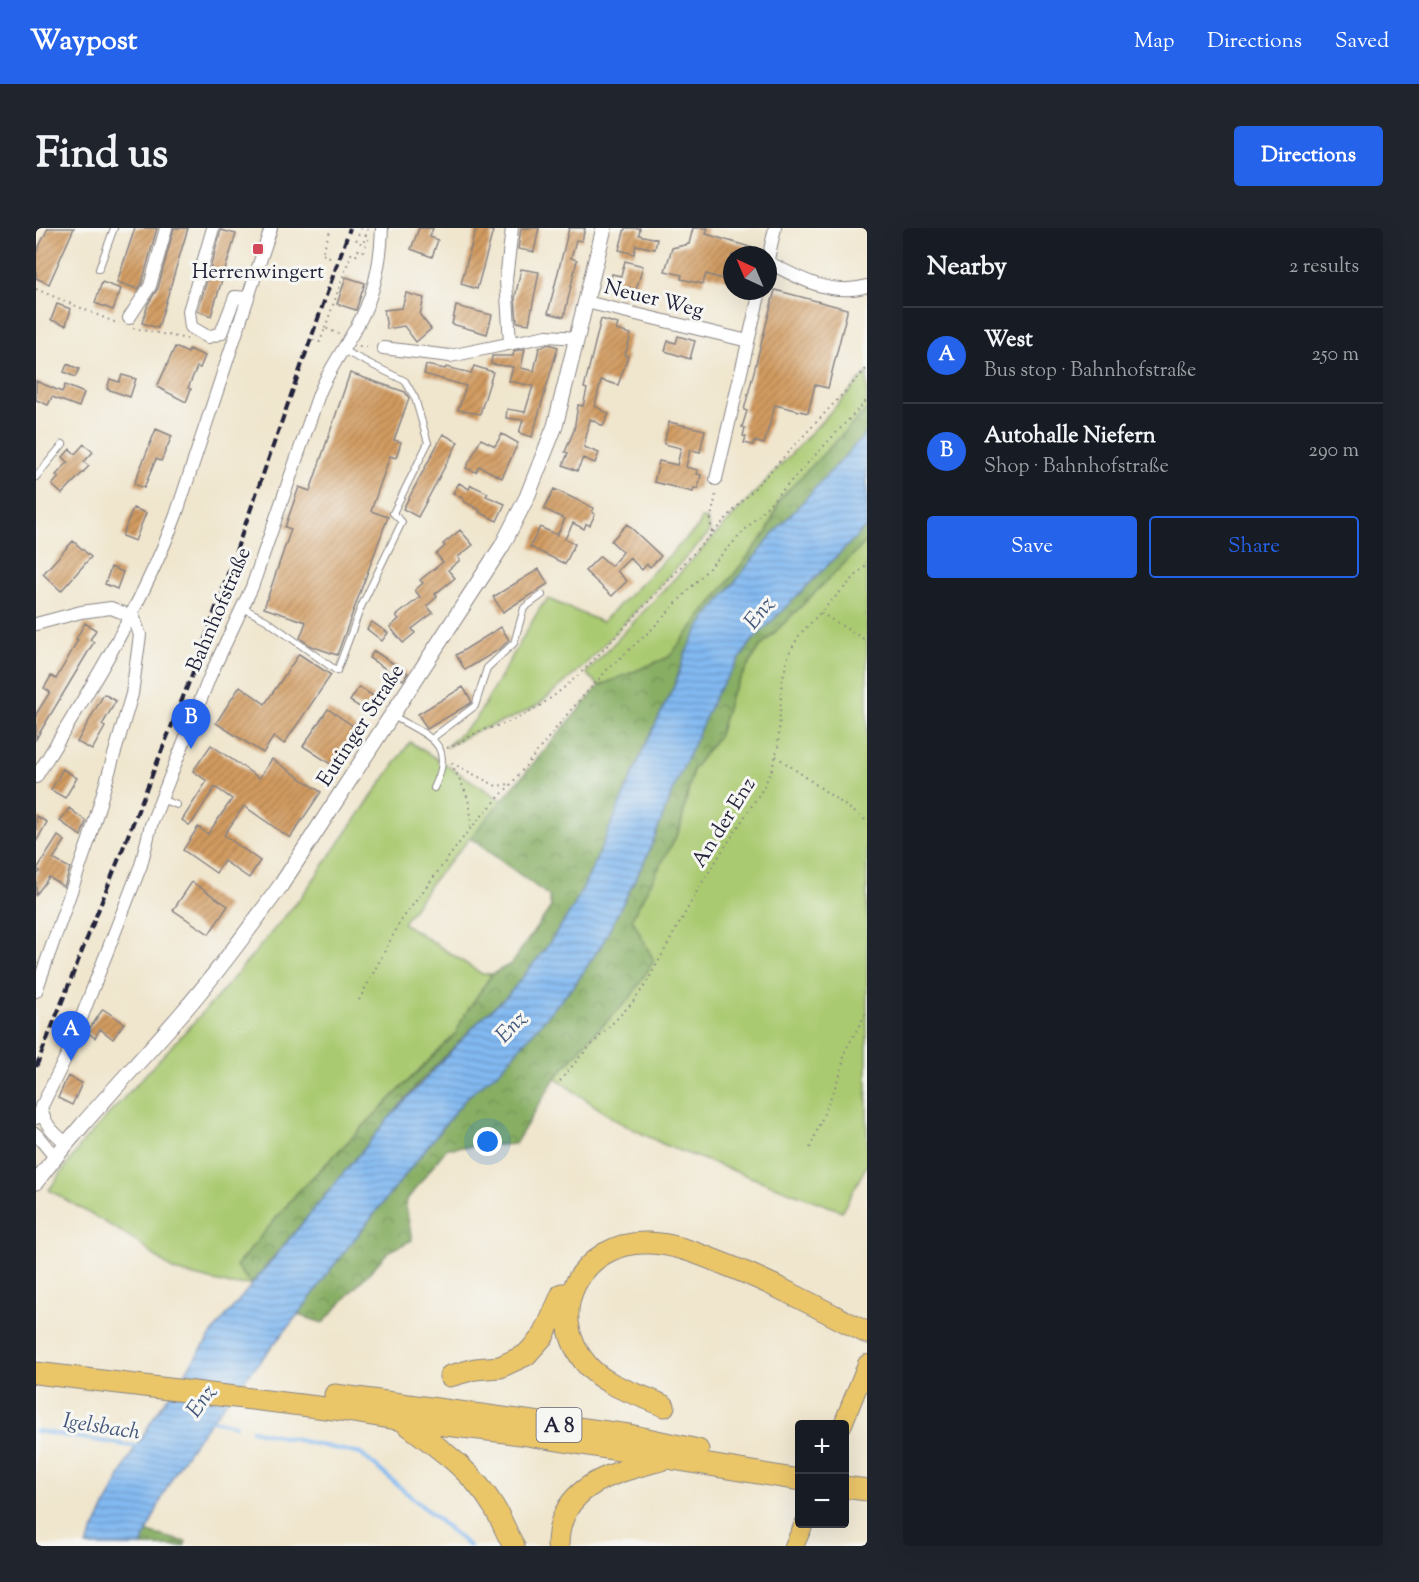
<!DOCTYPE html>
<meta charset="utf-8">
<style>
:root{--surface:#171b24;--page:#20242c;--text:#f1f3f6;--muted:#9ea1a6;--line:#363941;--accent:#2563eb}
body{margin:0;font-family:"Sorts Mill Goudy",serif;background:var(--page);color:var(--text)}
.controls{position:absolute;right:18px;bottom:18px;display:grid;overflow:hidden;border-radius:6px;box-shadow:0 6px 24px #0002}
.controls button{width:54px;height:54px;display:grid;place-items:center;padding:0;border:0;border-bottom:2px solid var(--line);background:var(--surface);color:var(--text);font:30px sans-serif}
.compass{position:absolute;left:687px;top:18px;width:54px;height:54px;border-radius:50%;background:var(--surface);box-shadow:0 6px 24px #0002;rotate:316deg}
.you{position:absolute;left:452px;top:914px;width:21px;height:21px;margin:-15px;border:4px solid #fff;border-radius:50%;background:#1a73e8;box-shadow:0 0 0 9px #1a73e833}
.badge{display:grid;place-items:center;width:39px;height:39px;border-radius:50%;background:var(--accent);color:#fff;font-size:20px;font-weight:700}
.pin{position:absolute;translate:-50% -50px;filter:drop-shadow(0 2px 3px #0008)}
.pin::after{content:'';position:absolute;top:32px;width:21px;height:18px;background:inherit;clip-path:polygon(0 0,100% 0,50% 100%)}
.list{margin:0;padding:0;list-style:none}
h2{display:flex;justify-content:space-between;align-items:center;height:78px;margin:0;padding:0 24px;font-size:26px}
h2 small{font-size:20px;font-weight:400;color:var(--muted)}
.list li{display:grid;grid-template-columns:39px 1fr auto;gap:18px;align-items:center;box-sizing:border-box;height:96px;padding:0 24px;border-top:2px solid var(--line)}
.list b{display:block;font-size:22px;white-space:nowrap}
.list p{margin:0;font-size:20px;white-space:nowrap;color:var(--muted)}
.list em{font-size:20px;font-style:normal;color:var(--muted)}
.actions{display:flex;gap:12px;padding:18px 24px}
.actions a{flex:1;padding:14px 0;border:2px solid var(--accent);border-radius:6px;text-align:center;font-size:21px;color:var(--accent)}
.actions .main{background:var(--accent);color:#fff}
.map{position:relative;flex:none;width:831px;height:1318px;overflow:hidden;border-radius:6px}
header{display:flex;align-items:center;gap:36px;box-sizing:border-box;height:84px;padding:0 30px;background:var(--accent);color:#fff}
header strong{font-size:28px}
nav{display:flex;gap:33px;margin-inline-start:auto;font-size:21px}
.intro{display:flex;align-items:center;justify-content:space-between;box-sizing:border-box;height:144px;padding:0 36px}
h1{margin:0;font-size:42px}
.button{padding:15px 27px;border-radius:6px;background:var(--accent);color:#fff;font-size:21px;font-weight:700}
main{display:flex;gap:36px;padding:0 36px}
aside{flex:1;background:var(--surface);border-radius:6px;box-shadow:0 6px 24px #0002}
.map>svg:first-child{display:block}
</style>
<header>
<strong>Waypost</strong>
<nav><a>Map</a><a>Directions</a><a>Saved</a></nav>
</header>
<div class="intro"><h1>Find us</h1><a class="button">Directions</a></div>
<main>
<div class="map">
<svg width="831" height="1318" viewBox="0 0 831 1318">
<defs>
<pattern id="forest-crowns" width="20" height="18" patternUnits="userSpaceOnUse" patternTransform="scale(1.5)"><rect width="20" height="18" fill="#87ae63"/><path d="M2 6a3 3 0 1 1 6 0M12 15a3 3 0 1 1 6 0" fill="none" stroke="#6e8d53"/></pattern>
<pattern id="water-rules" width="6" height="5" patternUnits="userSpaceOnUse" patternTransform="scale(1.5)"><rect width="6" height="5" fill="#82b9f1"/><path d="M0 2.5h6" fill="none" stroke="#6a96c4"/></pattern>
<pattern id="building-hatch" width="6" height="6" patternUnits="userSpaceOnUse" patternTransform="scale(1.5)"><rect width="6" height="6" fill="#d29b60"/><path d="M-1 1l2-2M0 6l6-6M5 7l2-2" fill="none" stroke="#aa7e50"/></pattern>
</defs>
<rect width="100%" height="100%" fill="#f6f6f2"/>
<filter id="ink" filterUnits="userSpaceOnUse"><feTurbulence type="fractalNoise" baseFrequency=".0167" numOctaves="2"/><feDisplacementMap in="SourceGraphic" scale="12" xChannelSelector="R" yChannelSelector="G"/><feConvolveMatrix kernelMatrix="1 2 1 2 8 2 1 2 1" color-interpolation-filters="sRGB"/></filter>
<filter id="wash" filterUnits="userSpaceOnUse"><feTurbulence type="fractalNoise" baseFrequency=".008" numOctaves="4" result="noise"/><feDisplacementMap in="SourceGraphic" scale="24" xChannelSelector="R" yChannelSelector="G"/><feGaussianBlur stdDeviation="1.35" result="paint"/><feColorMatrix in="noise" values="0 0 0 0 0 0 0 0 0 0 0 0 0 0 0 0 0 1.4 0 .05"/><feComposite in="paint" operator="in"/></filter>
<g filter="url(#wash)">
<rect width="100%" height="100%" fill="#f0e6ce"/>
<path fill="#aaca71" stroke="#667656" stroke-width="1.5" d="M 831,145 L 831,181 L 744,271 L 731,304 L 633,429 L 563,458 L 550,445 Z
M 665,290 L 671,291 L 674,304 L 547,439 L 502,477 L 474,491 L 438,504 L 410,519 L 440,491 L 504,380 L 512,371 L 566,394 L 663,298 Z
M 831,313 L 831,937 L 806,983 L 631,918 L 581,893 L 519,850 L 558,806 L 594,770 L 596,690 L 644,601 L 657,541 L 683,507 L 695,466 L 723,420 Z
M 374,514 L 467,573 L 399,650 L 367,695 L 446,746 L 456,746 L 427,789 L 420,805 L 261,965 L 201,1038 L 215,1056 L 195,1057 L 138,1043 L 96,1010 L 13,962 L 48,913 L 184,766 L 266,668 Z"/>
<path fill="url(#forest-crowns)" stroke="#54684f" stroke-width="1.5" d="M 831,181 L 831,204 L 734,310 L 650,424 L 639,456 L 608,520 L 558,637 L 538,678 L 510,720 L 473,766 L 445,791 L 382,856 L 215,1056 L 200,1038 L 261,965 L 420,805 L 427,789 L 456,746 L 475,736 L 515,679 L 513,668 L 434,610 L 563,458 L 633,429 L 731,304 L 744,271 Z
M 831,298 L 831,313 L 723,420 L 695,466 L 683,507 L 657,541 L 644,601 L 596,690 L 618,733 L 594,770 L 558,806 L 519,850 L 479,916 L 411,920 L 369,974 L 376,1012 L 352,1024 L 287,1095 L 262,1087 L 294,1042 L 430,870 L 465,841 L 540,755 L 566,716 L 612,626 L 637,562 L 679,466 L 716,413 Z
M 111,1304 L 150,1314 L 148,1318 L 105,1318 Z"/>
<path fill="url(#water-rules)" stroke="#526e96" stroke-width="1.5" d="M 831,204 L 831,298 L 716,413 L 680,466 L 637,562 L 612,626 L 566,716 L 540,755 L 465,841 L 430,870 L 294,1042 C 252,1106 196,1161 152,1224 C 132,1252 119,1286 105,1318 L 50,1318 L 92,1232 L 118,1189 L 180,1100 L 353,890 L 445,791 L 473,766 L 510,720 L 538,678 L 558,637 L 608,520 L 639,456 L 650,424 L 664,398 L 735,308 Z"/>
<g fill="none" stroke-linecap="round" stroke-linejoin="round">
<path stroke="#82b9f1" stroke-width="4" d="M 177,1192 L 199,1197
M 216,1202 L 325,1226 L 433,1318
M 0,1203 L 103,1219"/>
</g>
<g id="blocks">
<path fill="url(#building-hatch)" d="M 12,0 L 38,0 L 13,56 L 0,50 L 0,25 Z
M 99,0 L 121,0 L 106,55 L 102,61 L 81,54 Z
M 138,0 L 152,0 L 122,100 L 106,95 L 112,76 L 122,60 Z
M 383,0 L 397,0 L 394,9 L 402,12 L 396,29 L 375,21 Z
M 440,0 L 451,0 L 451,2 L 457,3 L 441,61 L 425,56 Z
M 485,0 L 503,0 L 498,24 L 482,21 Z
M 533,0 L 549,0 L 546,13 L 540,12 L 535,30 L 541,32 L 528,89 L 512,85 Z
M 589,0 L 604,0 L 603,7 L 621,11 L 619,21 L 600,17 L 598,26 L 583,22 Z
M 657,0 L 672,0 L 670,6 L 717,20 L 715,27 L 696,27 L 696,54 L 670,46 L 667,56 L 645,51 L 646,47 L 629,43 L 636,20 L 653,16 Z
M 185,2 L 200,6 L 175,88 L 162,83 Z
M 589,33 L 607,38 L 600,62 L 592,59 L 590,69 L 571,64 L 576,46 L 585,48 Z
M 485,41 L 503,44 L 493,96 L 481,94 L 479,70 Z
M 310,49 L 329,55 L 320,82 L 301,76 Z
M 66,54 L 85,61 L 77,82 L 59,75 Z
M 739,62 L 811,81 L 811,84 L 792,160 L 779,157 L 772,185 L 739,177 L 728,216 L 718,213 L 717,217 L 708,215 L 710,209 L 707,208 L 709,200 L 706,199 L 711,183 L 708,182 Z
M 370,65 L 388,70 L 384,87 L 395,101 L 380,114 L 368,98 L 351,101 L 348,82 L 366,80 Z
M 21,76 L 35,81 L 30,97 L 15,92 Z
M 420,78 L 456,87 L 451,106 L 416,96 Z
M 565,91 L 582,96 L 580,102 L 595,106 L 589,127 L 592,128 L 582,157 L 565,152 L 559,178 L 573,186 L 567,198 L 554,191 L 548,219 L 563,225 L 559,235 L 547,230 L 541,243 L 527,237 L 532,225 L 529,224 L 538,202 L 542,177 L 547,178 L 551,161 L 548,160 Z
M 642,108 L 659,113 L 654,131 L 629,123 L 632,113 L 640,115 Z
M 513,116 L 522,119 L 496,209 L 483,205 L 487,192 L 470,190 L 471,181 L 489,184 L 497,158 L 473,153 L 477,139 L 455,136 L 456,128 L 477,128 L 478,123 L 489,121 L 485,140 L 498,143 L 503,120 Z
M 139,119 L 152,125 L 153,121 L 169,128 L 164,140 L 161,139 L 152,160 L 155,161 L 150,174 L 121,159 Z
M 31,136 L 43,141 L 39,149 L 28,144 Z
M 390,137 L 409,141 L 410,139 L 435,145 L 438,138 L 457,144 L 444,186 L 422,182 L 430,158 L 388,146 Z
M 314,145 L 369,164 L 373,170 L 358,212 L 365,214 L 360,230 L 354,228 L 335,283 L 352,289 L 301,427 L 275,418 L 264,410 L 270,394 L 228,380 L 255,301 L 249,299 L 263,259 L 274,263 Z
M 86,147 L 100,151 L 94,169 L 71,161 L 74,151 L 83,154 Z
M 0,153 L 26,164 L 29,157 L 48,165 L 43,179 L 16,169 L 12,177 L 0,172 Z
M 633,194 L 669,202 L 664,224 L 654,222 L 650,239 L 662,242 L 661,246 L 665,247 L 662,261 L 658,260 L 657,264 L 618,254 L 623,233 L 641,237 L 645,220 L 628,216 Z
M 120,201 L 136,208 L 125,233 L 120,231 L 108,260 L 98,256 Z
M 407,206 L 422,214 L 382,289 L 367,281 Z
M 466,206 L 482,215 L 466,250 L 443,238 L 440,244 L 430,240 L 445,211 L 459,218 Z
M 48,216 L 57,224 L 48,234 L 53,238 L 26,266 L 16,257 L 23,249 L 20,247 L 32,234 L 27,229 L 34,221 L 39,226 Z
M 423,255 L 433,261 L 435,257 L 452,265 L 450,268 L 469,276 L 461,293 L 443,284 L 444,282 L 427,273 L 428,271 L 417,265 Z
M 518,261 L 558,280 L 556,284 L 559,286 L 554,297 L 550,296 L 548,301 L 537,295 L 529,311 L 539,316 L 529,336 L 494,319 L 504,299 L 521,307 L 529,291 L 508,281 Z
M 97,280 L 110,285 L 99,313 L 86,308 Z
M 591,296 L 625,328 L 614,339 L 611,336 L 606,342 L 594,330 L 581,343 L 591,353 L 576,368 L 549,343 L 564,328 L 575,338 L 587,324 L 575,313 Z
M 424,302 L 437,317 L 422,329 L 424,332 L 412,342 L 419,350 L 399,366 L 401,369 L 391,378 L 397,385 L 376,401 L 379,405 L 367,415 L 354,399 L 363,391 L 360,388 L 384,369 L 379,362 L 387,355 L 384,352 L 407,334 L 400,326 L 409,318 L 407,316 Z
M 37,313 L 55,329 L 25,363 L 7,346 Z
M 75,339 L 87,344 L 81,361 L 69,356 Z
M 503,341 L 512,356 L 467,384 L 457,369 Z
M 336,394 L 352,405 L 346,413 L 331,401 Z
M 49,395 L 60,402 L 54,412 L 58,414 L 0,511 L 0,486 L 14,464 L 8,460 L 15,448 L 20,451 L 42,412 L 40,411 Z
M 465,399 L 473,412 L 464,421 L 429,442 L 420,427 Z
M 338,423 L 372,445 L 367,452 L 333,430 Z
M 263,426 L 295,447 L 248,516 L 238,508 L 227,525 L 180,495 L 204,458 L 229,476 Z
M 323,459 L 339,469 L 330,483 L 314,473 Z
M 427,459 L 435,472 L 435,475 L 391,501 L 382,486 Z
M 68,466 L 80,473 L 66,497 L 69,499 L 56,522 L 41,514 Z
M 292,481 L 320,500 L 296,537 L 267,518 Z
M 175,517 L 223,550 L 236,531 L 285,564 L 254,610 L 208,578 L 188,607 L 224,633 L 213,650 L 188,633 L 180,645 L 147,622 L 162,599 L 172,606 L 196,571 L 179,559 L 156,595 L 153,597 L 146,592 L 171,553 L 157,543 Z
M 27,541 L 41,550 L 29,570 L 15,562 Z
M 33,580 L 50,593 L 45,608 L 24,593 Z
M 0,588 L 11,594 L 0,614 Z
M 22,608 L 29,613 L 17,631 L 34,640 L 28,659 L 13,649 L 0,667 L 0,648 L 4,643 L 1,641 Z
M 156,654 L 192,678 L 173,706 L 137,682 Z
M 67,781 L 88,795 L 77,811 L 64,801 L 59,810 L 51,804 Z
M 32,848 L 46,855 L 36,877 L 22,870 Z"/>
</g>
</g>
<g filter="url(#ink)">
<use href="#blocks" fill-opacity="0" stroke="#898484" stroke-width="1.5"/>
<g fill="none" stroke-linecap="round" stroke-linejoin="round">
<defs>
<path id="service" d="M 63,41 L 78,0
M 0,249 L 27,216
M 207,380 L 230,392 L 301,443 L 325,379 L 366,294 L 357,285 L 392,215 L 379,170 L 369,153 L 306,122
M 356,487 C 391,509 421,513 398,560
M 397,512 L 399,508 L 439,478 L 451,440 L 478,415 L 488,380 L 506,367
M 124,571 L 141,577"/>
<path id="minor" d="M 177,0 L 153,83 L 155,99 L 172,109 L 185,105 L 199,69 L 212,70
M 732,31 L 739,0
M 732,34 C 762,50 796,69 831,58
M 550,74 L 712,113
M 93,90 L 114,58 L 130,0
M 474,115 L 470,52 L 476,0
M 347,120 L 414,128 L 511,108 L 542,110
M 680,251 L 724,63
M 0,396 L 45,384 L 75,380 L 95,388
M 0,549 C 52,465 105,380 140,287 L 235,0
M 0,763 L 53,612 L 96,466 L 104,407 L 98,390 L 95,388
M 5,878 C 8,897 17,904 30,915
M 0,890 L 30,829 L 105,637 L 115,597 L 174,448 L 216,359 L 283,166 C 293,141 308,121 321,98 C 338,68 345,34 346,0
M 0,906 L 19,929"/>
<path id="tertiary" d="M 0,954 C 45,894 98,841 147,784 C 182,744 214,700 245,657 L 466,318 L 491,269 L 519,198 L 568,0"/>
<path id="primary" d="M 807,1196 L 831,1136
M 758,1318 L 768,1296"/>
<path id="motorway" d="M 0,1145 L 298,1181 L 367,1192 L 485,1206 L 764,1252
M 414,1148 L 439,1141 L 464,1139 L 490,1127 L 508,1107 L 526,1066
M 299,1167 L 593,1207 L 662,1222
M 628,1178 C 602,1165 572,1160 552,1138 C 505,1085 546,1012 613,1015 C 638,1016 661,1025 683,1034 C 735,1054 782,1079 831,1105
M 367,1193 C 399,1218 435,1241 456,1276 C 465,1289 470,1305 478,1318
M 808,1259 L 831,1262
M 522,1318 C 522,1257 577,1245 625,1232"/>
</defs>
<use href="#service" stroke="#898484" stroke-width="8"/>
<use href="#minor" stroke="#898484" stroke-width="14"/>
<use href="#tertiary" stroke="#898484" stroke-width="17"/>
<use href="#primary" stroke="#898484" stroke-width="20"/>
<use href="#motorway" stroke="#898484" stroke-width="23"/>
<path stroke="#898484" stroke-width="2" stroke-dasharray="1.5 4.5" stroke-linecap="butt" d="M 325,0 L 320,13 L 327,16 L 332,0
M 294,29 L 286,26 L 295,0
M 0,61 L 83,96
M 97,100 L 151,111
M 289,100 L 315,26 L 320,28 L 322,22 L 327,24 L 334,7
M 277,112 L 284,114 L 289,100 L 303,106
M 323,118 L 335,119
M 676,304 C 672,286 679,281 680,263
M 785,385 L 831,413
M 411,520 C 422,517 429,510 440,505 C 451,500 464,498 475,493 C 506,480 530,459 554,436 L 831,140
M 740,528 L 831,593
M 415,535 C 426,557 438,574 434,600
M 416,535 L 460,558 L 474,556
M 323,772 L 364,694 L 433,602 L 476,555 L 533,484 L 571,442 L 615,402 L 831,172
M 524,853 L 542,831 L 596,775 L 610,756 L 665,656 L 726,562 L 735,544 L 742,519 L 746,453 L 753,425 L 764,406 L 831,336
M 774,920 L 805,844 L 809,823 L 831,784"/>
<use href="#service" stroke="#fff" stroke-width="6"/>
<use href="#minor" stroke="#fff" stroke-width="12"/>
<use href="#tertiary" stroke="#fff" stroke-width="15"/>
<use href="#primary" stroke="#ebc669" stroke-width="18"/>
<use href="#motorway" stroke="#ebc669" stroke-width="21"/>
<path stroke="#22223b" stroke-width="4" stroke-dasharray="9 4.5" stroke-linecap="butt" d="M 0,839 L 159,439 L 314,0"/>
</g>
</g>
<rect fill="#d1495b" stroke="#f6f6f2" stroke-width="2" x="216" y="15" width="12" height="12" rx="3"/>
<g text-anchor="middle" stroke-width="6" stroke-linejoin="round" paint-order="stroke">
<rect fill="#f6f6f2" stroke="#626272" stroke-width="1.5" x="500.5" y="1180" width="45" height="34" rx="4.5"/>
<g font-size="20" font-weight="bold" fill="#22223b">
<text x="523" y="1204">A 8</text>
</g>
<g font-size="21" fill="#22223b" stroke="#f6f6f2">
<text x="222" y="50">Herrenwingert</text>
</g>
<g font-size="21" fill="#22223b" stroke="#f6f6f2">
<text transform="translate(618 70) rotate(14)" y="7">Neuer Weg</text>
<text transform="translate(182 381) rotate(-67)" y="7">Bahnhofstraße</text>
<text transform="translate(324 497) rotate(-57)" y="7">Eutinger Straße</text>
<text transform="translate(687 594) rotate(-58)" y="7">An der Enz</text>
</g>
<g font-size="22" font-style="italic" fill="#44577b" stroke="#f6f6f2">
<text transform="translate(722 384) rotate(-52)" y="8">Enz</text>
<text transform="translate(474 798) rotate(-47)" y="8">Enz</text>
<text transform="translate(164 1172) rotate(-55)" y="8">Enz</text>
<text transform="translate(66 1197) rotate(9)" y="8">Igelsbach</text>
</g>
</g>
</svg>
<div class="controls">
<button>+</button>
<button>−</button>
</div>
<svg class="compass" viewBox="-18 -18 36 36"><path d="M0-13l5 13h-10z" fill="#e53935"/><path d="M0 13l5-13h-10z" fill="#9ea1a6"/></svg>
<div class="you"></div>
<div class="pin badge" style="left:35px;top:833px">A</div>
<div class="pin badge" style="left:155px;top:521px">B</div>
</div>
<aside>
<h2>Nearby<small>2 results</small></h2>
<ul class="list">
<li><span class="badge">A</span><div><b>West</b><p>Bus stop · Bahnhofstraße</p></div><em>250 m</em></li>
<li><span class="badge">B</span><div><b>Autohalle Niefern</b><p>Shop · Bahnhofstraße</p></div><em>290 m</em></li>
</ul>
<div class="actions"><a class="main">Save</a><a>Share</a></div>
</aside>
</main>
